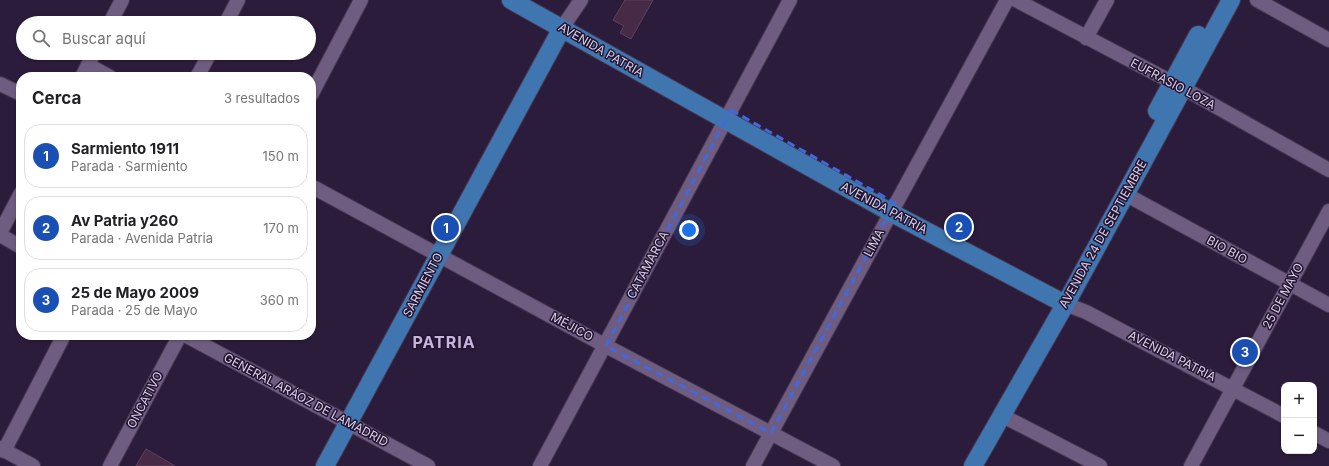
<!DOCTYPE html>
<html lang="es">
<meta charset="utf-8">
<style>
:root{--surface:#fff;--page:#f6f6f6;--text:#202124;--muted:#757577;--line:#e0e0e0;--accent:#576d2b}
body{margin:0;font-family:Inter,sans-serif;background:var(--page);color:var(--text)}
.controls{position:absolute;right:12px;bottom:12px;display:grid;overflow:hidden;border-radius:8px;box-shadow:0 1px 3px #0004}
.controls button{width:36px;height:36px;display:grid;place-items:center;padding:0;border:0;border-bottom:1px solid var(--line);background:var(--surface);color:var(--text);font:20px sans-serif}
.you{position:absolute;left:689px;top:230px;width:14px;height:14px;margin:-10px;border:3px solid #fff;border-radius:50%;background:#1a73e8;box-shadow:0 0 0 6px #1a73e833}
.badge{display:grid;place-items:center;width:26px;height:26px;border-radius:50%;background:var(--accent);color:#fff;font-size:13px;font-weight:700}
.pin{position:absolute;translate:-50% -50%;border:2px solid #fff;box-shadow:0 1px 4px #0006}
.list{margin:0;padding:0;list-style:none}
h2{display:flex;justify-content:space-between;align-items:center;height:52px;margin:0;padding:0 16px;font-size:17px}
h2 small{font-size:13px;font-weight:400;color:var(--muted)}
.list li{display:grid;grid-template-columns:26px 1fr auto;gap:12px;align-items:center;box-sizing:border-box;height:64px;margin:0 8px 8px;padding:0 8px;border:1px solid var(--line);border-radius:16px}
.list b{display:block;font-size:15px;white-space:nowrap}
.list p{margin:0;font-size:13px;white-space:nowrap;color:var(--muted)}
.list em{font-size:13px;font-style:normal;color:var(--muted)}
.icon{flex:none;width:22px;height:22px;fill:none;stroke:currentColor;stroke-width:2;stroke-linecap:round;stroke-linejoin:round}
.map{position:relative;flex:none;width:1329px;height:466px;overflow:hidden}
.search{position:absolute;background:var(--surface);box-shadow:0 1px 3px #0004;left:16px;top:16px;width:300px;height:44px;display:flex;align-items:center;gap:10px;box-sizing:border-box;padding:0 14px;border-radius:22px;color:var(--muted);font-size:15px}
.panel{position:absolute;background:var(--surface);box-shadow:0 1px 3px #0004;left:16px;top:72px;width:300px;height:268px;border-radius:16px}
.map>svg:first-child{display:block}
</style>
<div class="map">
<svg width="1329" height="466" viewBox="0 0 1329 466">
<rect width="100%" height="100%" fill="#2c1c3c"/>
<path fill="#462a46" stroke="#5f425f" d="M 625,0 L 653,0 L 631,39 L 620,33 L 624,26 L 613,20 Z
M 146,449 L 175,466 L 136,466 Z"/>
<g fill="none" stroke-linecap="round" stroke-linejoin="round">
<defs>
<path id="minor" d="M 1016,0 L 1183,88 L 1329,170
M 1257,0 L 1329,40
M 110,23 L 122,0
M 226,23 L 238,0
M 562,28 L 581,0
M 1086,38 L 1107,0
M 88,65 L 110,77
M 82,77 L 94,53
M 197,77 L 210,53
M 0,84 L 21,94
M 311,95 L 361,0
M 311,186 L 606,346 L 833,466
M 1125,194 L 1329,305
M 0,233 L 21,193
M 0,235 L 21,247
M 1065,304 L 1086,312 L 1284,416
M 185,335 L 428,466
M 1001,415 L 1100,466
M 1314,433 L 1329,441
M 0,448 L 33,466
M 4,451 L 64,335
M 110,466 L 180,335
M 540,466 L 790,0
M 753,466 L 1007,0
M 1191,466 L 1329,211"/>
<path id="major" d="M 511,0 L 890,212 L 1065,304
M 1157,111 L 1198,35
M 325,466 L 562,28
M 973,466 L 1070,296 L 1231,0"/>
</defs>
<use href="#minor" stroke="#453651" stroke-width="16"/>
<use href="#major" stroke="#453651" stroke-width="20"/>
<use href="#minor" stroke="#6e5c81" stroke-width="14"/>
<use href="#major" stroke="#4076b0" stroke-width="18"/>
</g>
<path fill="none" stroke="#4368db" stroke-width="3" stroke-dasharray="8 5" stroke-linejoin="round" d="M 731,110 L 895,203 L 771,433 L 606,346 Z"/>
<g text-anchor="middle" stroke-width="3" stroke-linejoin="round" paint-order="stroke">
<g font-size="12" fill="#dbd2e7" stroke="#221331">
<text transform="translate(601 50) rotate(30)" y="4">AVENIDA PATRIA</text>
<text transform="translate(1173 84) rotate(28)" y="4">EUFRASIO LOZA</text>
<text transform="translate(884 208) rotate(28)" y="4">AVENIDA PATRIA</text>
<text transform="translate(1103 234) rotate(-61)" y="4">AVENIDA 24 DE SEPTIEMBRE</text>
<text transform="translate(874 243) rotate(-62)" y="4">LIMA</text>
<text transform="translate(1227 250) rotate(29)" y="4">BIO BIO</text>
<text transform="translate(648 265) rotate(-62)" y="4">CATAMARCA</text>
<text transform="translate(423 285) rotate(-62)" y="4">SARMIENTO</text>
<text transform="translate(1283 296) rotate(-62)" y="4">25 DE MAYO</text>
<text transform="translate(572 327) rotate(28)" y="4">MÉJICO</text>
<text transform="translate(1172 356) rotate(27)" y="4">AVENIDA PATRIA</text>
<text transform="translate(145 400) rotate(-62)" y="4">ONCATIVO</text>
<text transform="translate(306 400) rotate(28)" y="4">GENERAL ARÁOZ DE LAMADRID</text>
</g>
<g font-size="16" font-weight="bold" letter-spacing="1" fill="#c8b5de" stroke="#221331">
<text x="444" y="348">PATRIA</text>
</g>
</g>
</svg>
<div class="controls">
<button>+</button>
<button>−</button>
</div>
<div class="you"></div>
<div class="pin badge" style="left:446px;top:228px;background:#1a4fb4">1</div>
<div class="pin badge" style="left:959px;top:227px;background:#1a4fb4">2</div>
<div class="pin badge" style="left:1245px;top:352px;background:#1a4fb4">3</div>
<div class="search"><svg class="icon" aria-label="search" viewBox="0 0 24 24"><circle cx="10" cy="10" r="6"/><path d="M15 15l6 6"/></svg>Buscar aquí</div>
<section class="panel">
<h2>Cerca<small>3 resultados</small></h2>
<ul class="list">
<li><span class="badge" style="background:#1a4fb4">1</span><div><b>Sarmiento 1911</b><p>Parada · Sarmiento</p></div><em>150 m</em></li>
<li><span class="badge" style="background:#1a4fb4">2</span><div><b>Av Patria y260</b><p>Parada · Avenida Patria</p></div><em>170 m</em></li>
<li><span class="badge" style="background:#1a4fb4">3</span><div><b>25 de Mayo 2009</b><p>Parada · 25 de Mayo</p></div><em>360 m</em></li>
</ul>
</section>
</div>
